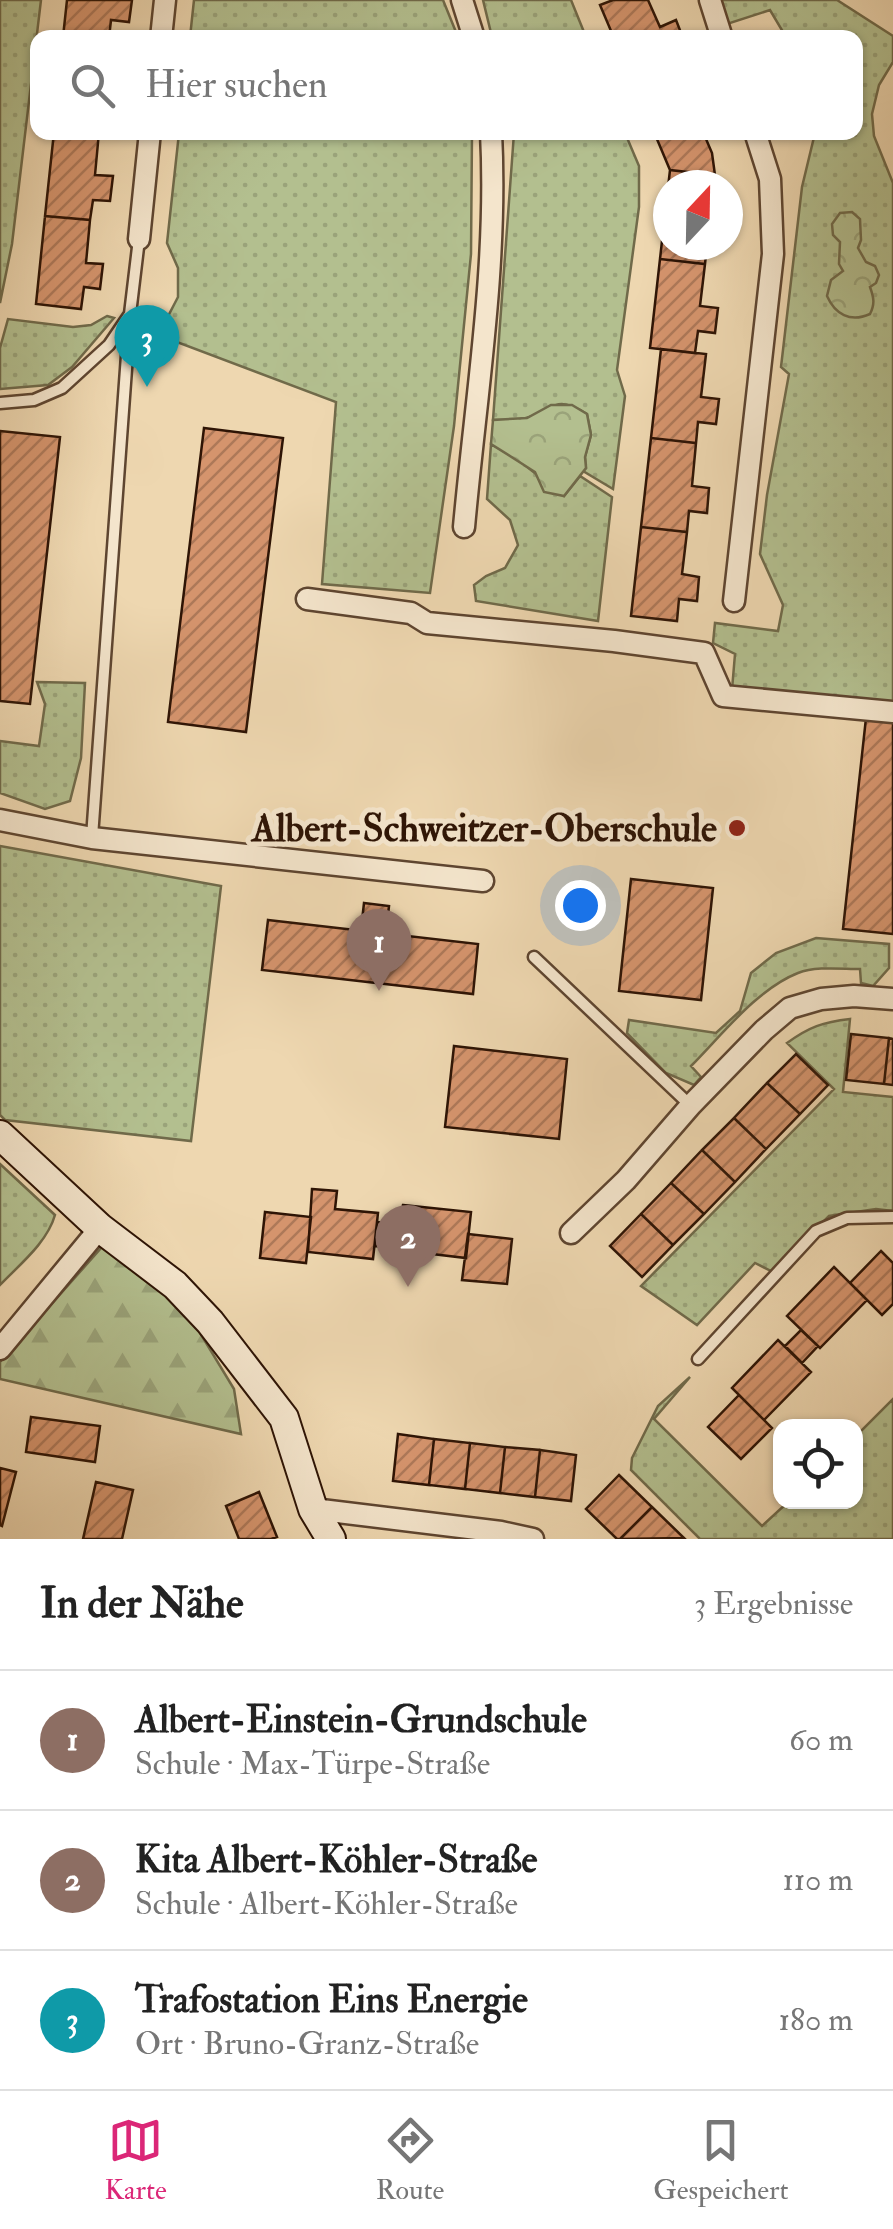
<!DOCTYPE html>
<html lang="de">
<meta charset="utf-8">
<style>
:root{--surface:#fff;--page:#f6f6f6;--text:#222;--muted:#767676;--line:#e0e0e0;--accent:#db2777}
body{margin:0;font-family:"IM FELL Double Pica",serif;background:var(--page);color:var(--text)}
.controls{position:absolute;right:30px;bottom:30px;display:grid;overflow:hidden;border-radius:20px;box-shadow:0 2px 8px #0004}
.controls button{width:90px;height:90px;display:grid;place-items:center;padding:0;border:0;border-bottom:2px solid var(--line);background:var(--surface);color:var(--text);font:50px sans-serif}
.compass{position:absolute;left:653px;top:170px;width:90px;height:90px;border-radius:50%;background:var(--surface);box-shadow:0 2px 8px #0004;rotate:22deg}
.you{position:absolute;left:580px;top:905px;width:35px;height:35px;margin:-25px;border:8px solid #fff;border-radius:50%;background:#1a73e8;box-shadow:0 0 0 15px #1a73e833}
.badge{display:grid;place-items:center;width:65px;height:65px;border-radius:50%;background:var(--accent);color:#fff;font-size:32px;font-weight:700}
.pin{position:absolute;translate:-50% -82px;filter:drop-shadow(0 2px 5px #0008)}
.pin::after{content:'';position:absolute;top:52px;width:35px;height:30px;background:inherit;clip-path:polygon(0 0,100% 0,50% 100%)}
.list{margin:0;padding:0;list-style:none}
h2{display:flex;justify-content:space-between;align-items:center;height:130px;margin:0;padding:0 40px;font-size:42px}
h2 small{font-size:32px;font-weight:400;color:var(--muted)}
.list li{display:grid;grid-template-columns:65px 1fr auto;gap:30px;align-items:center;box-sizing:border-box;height:140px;padding:0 40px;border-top:2px solid var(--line)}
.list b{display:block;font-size:38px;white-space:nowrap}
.list p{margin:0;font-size:32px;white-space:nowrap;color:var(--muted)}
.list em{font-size:32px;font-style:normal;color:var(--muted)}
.icon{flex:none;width:55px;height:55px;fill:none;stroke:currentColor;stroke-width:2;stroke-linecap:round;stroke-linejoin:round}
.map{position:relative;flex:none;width:893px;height:1539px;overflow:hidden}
.search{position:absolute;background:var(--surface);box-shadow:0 2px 8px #0004;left:30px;right:30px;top:30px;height:110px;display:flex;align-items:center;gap:25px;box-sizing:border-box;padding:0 35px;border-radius:20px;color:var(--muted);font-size:38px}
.sheet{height:550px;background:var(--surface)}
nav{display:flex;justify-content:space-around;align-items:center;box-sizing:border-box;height:140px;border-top:2px solid var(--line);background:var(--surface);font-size:28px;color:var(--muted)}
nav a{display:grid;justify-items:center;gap:5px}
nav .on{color:var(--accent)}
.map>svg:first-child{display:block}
</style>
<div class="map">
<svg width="893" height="1539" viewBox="0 0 893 1539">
<defs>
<pattern id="grass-dots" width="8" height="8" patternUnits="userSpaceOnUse" patternTransform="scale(2.5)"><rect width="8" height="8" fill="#b3bf8f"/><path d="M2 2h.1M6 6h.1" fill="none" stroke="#9aa37a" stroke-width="1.8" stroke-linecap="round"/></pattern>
<pattern id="forest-firs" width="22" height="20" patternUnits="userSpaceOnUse" patternTransform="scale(2.5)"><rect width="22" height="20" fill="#b3bf8f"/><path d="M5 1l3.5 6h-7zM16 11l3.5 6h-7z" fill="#9aa37a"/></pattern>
<pattern id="park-crowns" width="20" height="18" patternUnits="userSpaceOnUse" patternTransform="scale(2.5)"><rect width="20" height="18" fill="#b3bf8f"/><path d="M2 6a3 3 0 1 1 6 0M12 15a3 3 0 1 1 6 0" fill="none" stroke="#9aa37a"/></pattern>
<pattern id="building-hatch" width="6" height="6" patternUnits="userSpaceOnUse" patternTransform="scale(2.5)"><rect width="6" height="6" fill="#d5946d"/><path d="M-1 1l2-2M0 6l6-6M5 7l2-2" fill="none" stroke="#ad7858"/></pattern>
</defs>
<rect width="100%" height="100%" fill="#eed7b0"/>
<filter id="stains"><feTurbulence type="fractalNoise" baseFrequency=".002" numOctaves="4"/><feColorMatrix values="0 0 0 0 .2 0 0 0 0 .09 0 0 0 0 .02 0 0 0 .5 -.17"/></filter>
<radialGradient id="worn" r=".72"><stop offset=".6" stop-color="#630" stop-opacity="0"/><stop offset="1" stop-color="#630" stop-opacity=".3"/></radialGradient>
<path fill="url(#grass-dots)" stroke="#706a4a" stroke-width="2.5" d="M 0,0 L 41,0 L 12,244 L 0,303 Z
M 194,0 L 443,0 L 458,37 L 190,37 Z
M 483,0 L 571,0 L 586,37 L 492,37 Z
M 718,0 L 837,0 L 893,36 L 893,62 L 879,85 L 872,114 L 874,136 L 893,183 L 893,707 L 732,690 L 735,654 L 713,643 L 715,623 L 778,631 L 783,605 L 760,554 L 767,495 L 789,374 L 781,367 L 802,187 L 815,133 L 856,132 L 856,38 L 786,37 L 770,10 L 727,24 Z
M 179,133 L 472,133 L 471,254 L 454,426 L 430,593 L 322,584 L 336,402 L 145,330 L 165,322 L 178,297 L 178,268 L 167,243 Z
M 514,133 L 625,133 L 639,166 L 639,207 L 617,370 L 625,396 L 613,489 L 583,471 L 586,468 L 585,457 L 591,435 L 587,414 C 554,393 554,410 526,418 C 516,421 503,420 493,420 Z
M 107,316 L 114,318 L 72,367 L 48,385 L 0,389 L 0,348 L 8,319 L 73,327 L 91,325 Z
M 491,444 L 517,459 L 564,496 L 580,476 L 612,497 L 598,621 L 476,601 L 474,585 L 486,576 L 505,568 L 518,545 L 510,520 L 487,499 Z
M 37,682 L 85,683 L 81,758 L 70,801 L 45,809 L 0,793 L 0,741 L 39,746 L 45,704 Z
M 0,846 L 221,886 L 191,1141 L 5,1120 L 0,1115 Z
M 816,938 L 889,944 L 889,968 L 873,986 L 861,983 L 860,969 C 841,969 816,966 798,973 C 757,989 721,1036 691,1066 L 701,1077 L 694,1085 L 666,1073 L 627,1033 L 629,1020 L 716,1033 L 740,1011 L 751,973 L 776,953 Z
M 850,1019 L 843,1092 L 893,1097 L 893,1211 L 876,1209 L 829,1216 L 773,1272 L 755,1263 L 697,1325 L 641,1286 L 834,1089 L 787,1043 C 809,1027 823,1022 850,1019 Z
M 0,1164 L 55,1215 C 47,1243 19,1265 0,1285 Z
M 690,1377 L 654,1419 L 762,1526 L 788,1502 L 856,1502 L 856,1436 L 893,1399 L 893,1539 L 700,1539 L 631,1470 L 632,1458 L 658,1406 Z"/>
<path fill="url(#forest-firs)" stroke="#706a4a" stroke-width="2.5" d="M 102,1247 L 188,1313 L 234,1389 L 241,1434 L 0,1379 L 0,1362 Z"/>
<path fill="url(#park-crowns)" stroke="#706a4a" stroke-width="2.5" d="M 852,212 L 860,219 L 861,240 L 858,248 L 866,262 L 875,266 L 879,275 L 876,283 L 870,287 C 874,298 875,304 870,314 C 850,323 835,314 827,296 L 831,280 L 843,271 L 839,264 L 840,242 L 833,235 L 832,224 L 840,213 Z
M 551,405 L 572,405 L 587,414 L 591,435 L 585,457 L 586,468 L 564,496 L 544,492 L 535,472 L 491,444 L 493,420 L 527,418 Z"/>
<path fill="url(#building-hatch)" stroke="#2e1405" stroke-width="2.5" d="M 67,0 L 132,0 L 129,22 L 111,20 L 109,38 L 63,37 Z
M 613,0 L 648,0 L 660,27 L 676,20 L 683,38 L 614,38 L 600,5 Z
M 54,132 L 99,132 L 95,175 L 113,176 L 110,201 L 93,200 L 90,220 L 45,216 Z
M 654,132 L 703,132 L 712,153 L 715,175 L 670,170 Z
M 670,170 L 715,175 L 714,185 L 668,185 L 668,245 L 707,245 L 705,264 L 660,259 Z
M 45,216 L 90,220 L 86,263 L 103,264 L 100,289 L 84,287 L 81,309 L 36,304 Z
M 660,259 L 705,264 L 700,306 L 718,308 L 715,333 L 698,331 L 695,353 L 650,348 Z
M 661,349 L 706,354 L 701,397 L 719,399 L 716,424 L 698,422 L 696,443 L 651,438 Z
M 204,428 L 283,438 L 246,732 L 168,722 Z
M 0,431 L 60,437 L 30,704 L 0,701 Z
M 651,438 L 696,443 L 692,486 L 709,488 L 707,513 L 689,511 L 687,532 L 641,527 Z
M 641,527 L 687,532 L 682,574 L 699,577 L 697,601 L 679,599 L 677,621 L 631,616 Z
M 866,718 L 893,721 L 893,934 L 843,929 Z
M 631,879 L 713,888 L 701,1000 L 619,991 Z
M 364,903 L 389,906 L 386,933 L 361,930 Z
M 268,920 L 478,944 L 473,994 L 262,970 Z
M 851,1034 L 889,1038 L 884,1084 L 846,1080 Z
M 889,1038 L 893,1039 L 893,1085 L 884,1084 Z
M 454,1046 L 567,1059 L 559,1139 L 445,1127 Z
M 796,1054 L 828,1085 L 800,1114 L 767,1083 Z
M 767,1083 L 800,1114 L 766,1149 L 734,1118 Z
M 734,1118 L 766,1149 L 735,1182 L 702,1150 Z
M 702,1150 L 735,1182 L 704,1214 L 671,1183 Z
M 671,1183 L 704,1214 L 673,1245 L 641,1214 Z
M 312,1189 L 337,1191 L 335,1209 L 378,1213 L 373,1259 L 308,1252 Z
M 403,1205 L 471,1212 L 466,1258 L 398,1250 Z
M 265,1212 L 311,1217 L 306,1263 L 260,1258 Z
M 641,1214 L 673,1245 L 642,1277 L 610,1246 Z
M 377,1222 L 401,1225 L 398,1248 L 375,1246 Z
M 468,1234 L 512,1239 L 507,1284 L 462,1280 Z
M 881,1251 L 893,1263 L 893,1304 L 882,1315 L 850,1283 Z
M 834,1267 L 867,1300 L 820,1348 L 787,1316 Z
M 801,1330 L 818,1346 L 802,1363 L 785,1346 Z
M 778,1340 L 811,1372 L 764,1420 L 732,1388 Z
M 739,1395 L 772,1428 L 741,1459 L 708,1427 Z
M 31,1417 L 100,1426 L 95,1462 L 26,1452 Z
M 398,1434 L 434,1439 L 429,1485 L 393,1481 Z
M 434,1439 L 470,1443 L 465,1489 L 429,1485 Z
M 470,1443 L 505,1447 L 500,1493 L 465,1489 Z
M 505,1447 L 540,1450 L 535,1497 L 500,1493 Z
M 540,1450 L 576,1455 L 571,1501 L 535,1497 Z
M 0,1468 L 16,1472 L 2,1526 L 0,1525 Z
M 619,1475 L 652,1507 L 620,1539 L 617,1539 L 586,1509 Z
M 96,1482 L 133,1490 L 122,1539 L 83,1539 Z
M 259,1492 L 277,1537 L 271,1539 L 239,1539 L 226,1506 Z
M 652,1507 L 684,1538 L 620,1539 Z"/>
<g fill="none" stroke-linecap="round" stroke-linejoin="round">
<defs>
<path id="lane" d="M 0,403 L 34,400 L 62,388 L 109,345 L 130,314 L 139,239
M 92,837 L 130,314
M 534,957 L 690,1105
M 698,1359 L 816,1231 L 847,1218 L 893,1217"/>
<path id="street" d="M 462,0 L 474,38
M 710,0 L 722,38
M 161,38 L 165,0
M 139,239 L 150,132
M 464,527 C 476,395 498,265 491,132
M 307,599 L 411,613 L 427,623 L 614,641 L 704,653 L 723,696 L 893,712
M 734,601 L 773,254 L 770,179 L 755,132
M 0,820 L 92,838 L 483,881
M 571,1233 L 626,1180 L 691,1105 L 764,1030 L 790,1008 L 821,999 L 854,996 L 893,999
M 0,1349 L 100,1228
M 313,1509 L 501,1532 L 533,1539"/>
<path id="secondary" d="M 0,1135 L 100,1228 L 175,1285 L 210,1322 L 284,1418 L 313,1509 L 331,1539"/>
</defs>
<use href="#lane" stroke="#5e4530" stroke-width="15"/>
<use href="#street" stroke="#5e4530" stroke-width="25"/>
<use href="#secondary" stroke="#2e1405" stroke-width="32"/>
<use href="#lane" stroke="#f4e5cc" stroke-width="10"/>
<use href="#street" stroke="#f4e5cc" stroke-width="20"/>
<use href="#secondary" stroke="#f4e5cc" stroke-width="28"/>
</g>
<circle fill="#8f2418" stroke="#f4e5cc" stroke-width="4" cx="737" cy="828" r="10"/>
<g text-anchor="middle" stroke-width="10" stroke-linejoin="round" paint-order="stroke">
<g font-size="38" font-weight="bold" fill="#2e1405" stroke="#f4e5cc" text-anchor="end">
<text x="717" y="841">Albert-Schweitzer-Oberschule</text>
</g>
</g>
<rect width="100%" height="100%" filter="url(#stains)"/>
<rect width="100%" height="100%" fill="url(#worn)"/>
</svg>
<div class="controls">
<button><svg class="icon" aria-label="locate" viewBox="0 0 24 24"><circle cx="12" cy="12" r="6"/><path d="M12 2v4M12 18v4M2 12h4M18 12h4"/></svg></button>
</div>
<svg class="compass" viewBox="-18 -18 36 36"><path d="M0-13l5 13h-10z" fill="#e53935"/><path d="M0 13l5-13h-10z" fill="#767676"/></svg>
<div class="you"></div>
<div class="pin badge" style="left:379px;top:991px;background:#8d6e63">1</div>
<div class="pin badge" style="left:408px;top:1287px;background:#8d6e63">2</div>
<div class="pin badge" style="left:147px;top:387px;background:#0f9aa8">3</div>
<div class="search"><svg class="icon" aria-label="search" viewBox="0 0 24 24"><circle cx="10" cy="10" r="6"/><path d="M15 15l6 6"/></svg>Hier suchen</div>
</div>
<section class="sheet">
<h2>In der Nähe<small>3 Ergebnisse</small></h2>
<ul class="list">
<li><span class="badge" style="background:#8d6e63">1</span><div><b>Albert-Einstein-Grundschule</b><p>Schule · Max-Türpe-Straße</p></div><em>60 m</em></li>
<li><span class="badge" style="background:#8d6e63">2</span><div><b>Kita Albert-Köhler-Straße</b><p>Schule · Albert-Köhler-Straße</p></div><em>110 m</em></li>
<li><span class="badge" style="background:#0f9aa8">3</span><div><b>Trafostation Eins Energie</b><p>Ort · Bruno-Granz-Straße</p></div><em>180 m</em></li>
</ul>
</section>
<nav>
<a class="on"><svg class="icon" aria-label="map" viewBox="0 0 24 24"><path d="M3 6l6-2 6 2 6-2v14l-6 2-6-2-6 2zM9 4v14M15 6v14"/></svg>Karte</a>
<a><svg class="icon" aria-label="directions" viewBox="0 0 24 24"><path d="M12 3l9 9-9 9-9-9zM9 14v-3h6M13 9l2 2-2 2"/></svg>Route</a>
<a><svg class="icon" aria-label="saved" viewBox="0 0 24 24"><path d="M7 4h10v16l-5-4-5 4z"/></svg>Gespeichert</a>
</nav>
